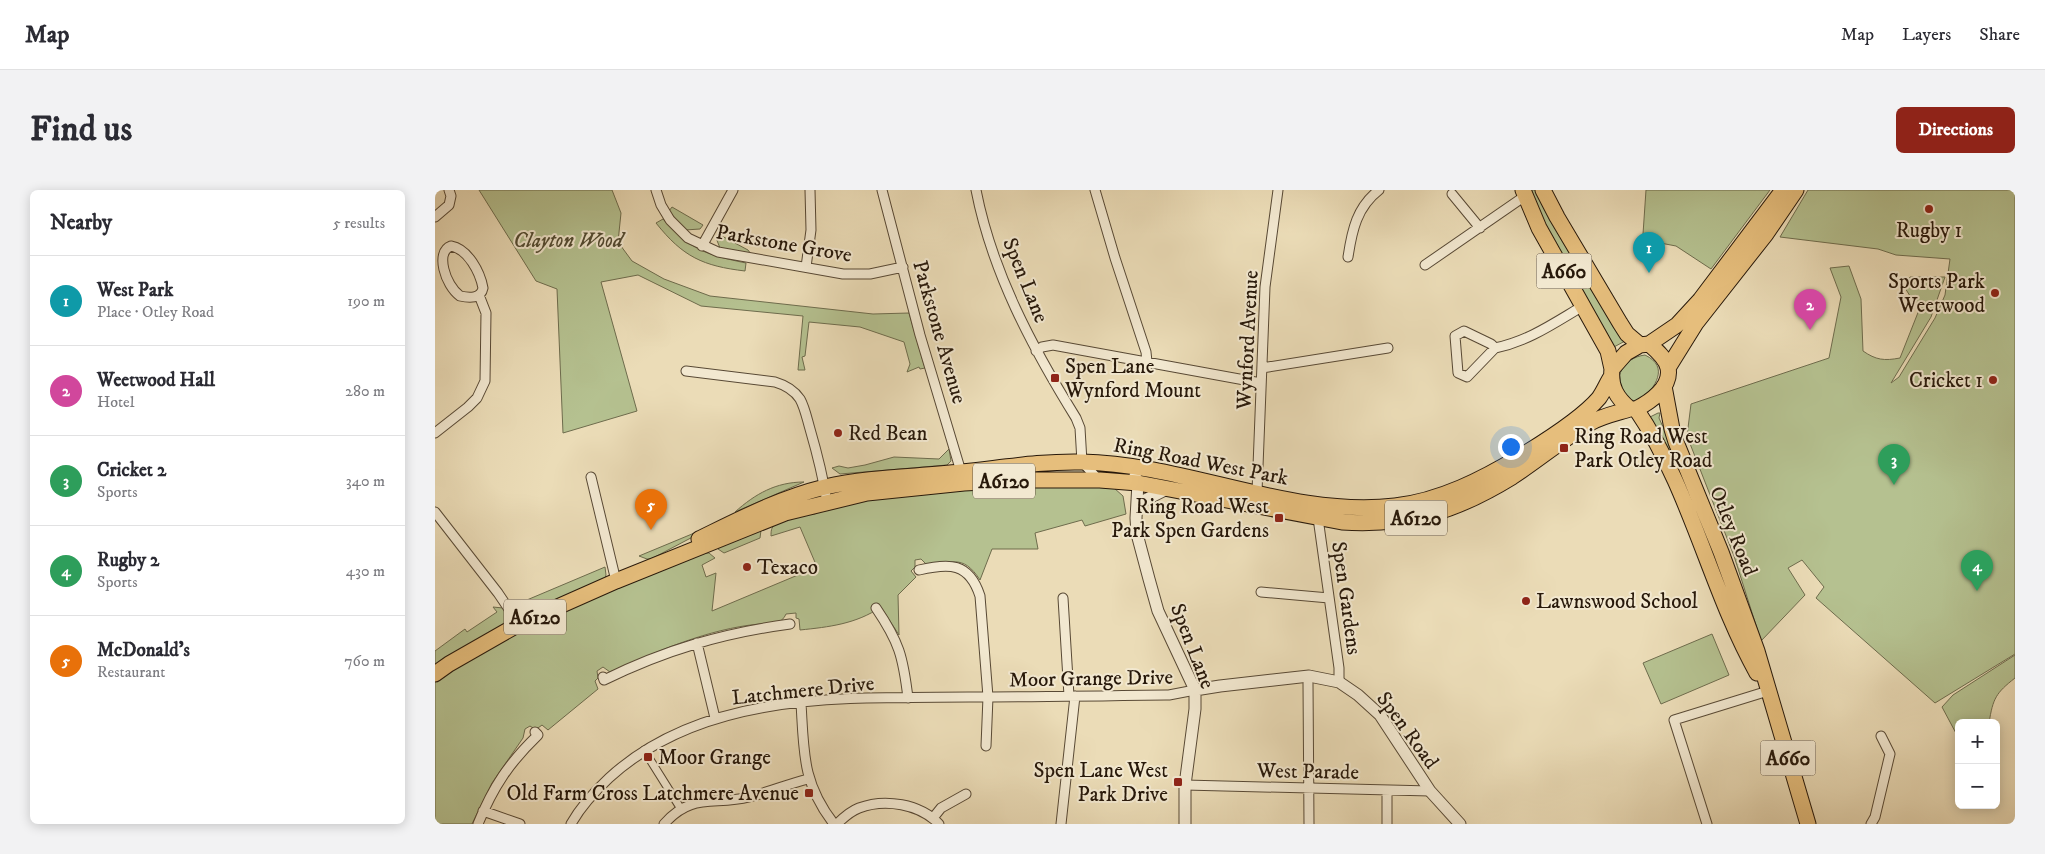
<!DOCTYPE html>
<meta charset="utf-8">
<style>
:root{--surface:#fff;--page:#f2f2f3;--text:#2b2b33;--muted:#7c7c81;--line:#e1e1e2;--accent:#8f2418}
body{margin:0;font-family:"IM FELL DW Pica",serif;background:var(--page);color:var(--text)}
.controls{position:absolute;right:15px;bottom:15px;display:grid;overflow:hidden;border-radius:8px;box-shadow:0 2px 12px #0003}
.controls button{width:45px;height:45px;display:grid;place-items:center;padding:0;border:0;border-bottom:1px solid var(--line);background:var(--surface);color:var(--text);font:25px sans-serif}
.you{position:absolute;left:1075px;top:256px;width:18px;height:18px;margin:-12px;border:4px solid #fff;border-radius:50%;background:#1a73e8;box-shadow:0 0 0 8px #1a73e833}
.badge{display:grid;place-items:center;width:32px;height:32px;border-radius:50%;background:var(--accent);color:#fff;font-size:16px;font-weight:700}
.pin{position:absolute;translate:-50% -41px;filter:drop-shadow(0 1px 2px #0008)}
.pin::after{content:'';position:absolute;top:26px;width:18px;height:15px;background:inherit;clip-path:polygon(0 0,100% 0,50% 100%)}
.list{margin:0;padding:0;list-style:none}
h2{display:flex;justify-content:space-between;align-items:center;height:65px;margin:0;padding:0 20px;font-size:21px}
h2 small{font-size:16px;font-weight:400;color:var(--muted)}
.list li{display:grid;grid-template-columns:32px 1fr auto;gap:15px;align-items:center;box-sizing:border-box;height:90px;padding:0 20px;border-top:1px solid var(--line)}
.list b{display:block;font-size:19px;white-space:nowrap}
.list p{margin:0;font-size:16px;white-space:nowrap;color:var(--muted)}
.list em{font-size:16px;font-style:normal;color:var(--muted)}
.map{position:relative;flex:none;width:1580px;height:634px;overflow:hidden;border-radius:8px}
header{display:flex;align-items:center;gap:30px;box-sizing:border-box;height:70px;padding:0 25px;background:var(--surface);border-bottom:1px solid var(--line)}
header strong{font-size:24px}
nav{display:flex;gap:28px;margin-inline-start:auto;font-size:18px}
.intro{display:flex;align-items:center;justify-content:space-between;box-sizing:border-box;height:120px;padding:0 30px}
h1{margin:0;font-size:35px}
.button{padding:12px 22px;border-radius:8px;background:var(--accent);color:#fff;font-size:18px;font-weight:700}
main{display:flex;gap:30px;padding:0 30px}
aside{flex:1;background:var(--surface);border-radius:8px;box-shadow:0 2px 12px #0003}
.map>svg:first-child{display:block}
</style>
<header>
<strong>Map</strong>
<nav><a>Map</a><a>Layers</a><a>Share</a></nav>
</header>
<div class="intro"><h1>Find us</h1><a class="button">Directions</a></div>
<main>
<aside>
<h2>Nearby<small>5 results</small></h2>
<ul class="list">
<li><span class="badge" style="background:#0f9aa8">1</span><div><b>West Park</b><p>Place · Otley Road</p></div><em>190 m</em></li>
<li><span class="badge" style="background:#d1479c">2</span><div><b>Weetwood Hall</b><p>Hotel</p></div><em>280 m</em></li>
<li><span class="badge" style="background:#2e9e5b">3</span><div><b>Cricket 2</b><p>Sports</p></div><em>340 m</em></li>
<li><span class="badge" style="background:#2e9e5b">4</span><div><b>Rugby 2</b><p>Sports</p></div><em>430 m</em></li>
<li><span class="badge" style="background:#e8710a">5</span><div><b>McDonald's</b><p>Restaurant</p></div><em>760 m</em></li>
</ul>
</aside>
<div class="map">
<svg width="1580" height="634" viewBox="0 0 1580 634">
<rect width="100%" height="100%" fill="#ebdcb7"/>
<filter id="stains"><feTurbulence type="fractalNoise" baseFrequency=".004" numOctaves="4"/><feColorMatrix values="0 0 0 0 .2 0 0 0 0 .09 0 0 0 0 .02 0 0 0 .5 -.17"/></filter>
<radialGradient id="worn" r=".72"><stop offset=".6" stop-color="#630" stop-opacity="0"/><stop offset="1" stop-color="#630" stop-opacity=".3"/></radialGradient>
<path fill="#b5c190" stroke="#6e6c4d" d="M 44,0 L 177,0 L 186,23 L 183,52 L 197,71 L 229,89 L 275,106 L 438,124 L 474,123 L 490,178 L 485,179 L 484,177 L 472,182 L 475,174 L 469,152 L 425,137 L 374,132 L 370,166 L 367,167 L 370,180 L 363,180 L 368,126 L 266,116 L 203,85 L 166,92 L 202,221 L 128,243 L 122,99 L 101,91 Z
M 1092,0 L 1103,0 L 1192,150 L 1177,158 Z
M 1211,0 L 1335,0 L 1276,79 L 1241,56 L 1220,52 L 1208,44 Z
M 1373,0 L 1580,0 L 1580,464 L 1500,513 L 1381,408 L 1389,397 L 1367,370 L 1353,378 L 1370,405 L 1326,451 L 1299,366 L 1252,246 L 1256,214 L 1394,168 L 1406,107 L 1395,78 L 1414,76 L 1426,109 L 1428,161 C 1441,170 1449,171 1465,168 L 1484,120 L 1470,98 L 1475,87 L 1510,87 L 1496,127 L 1456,193 L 1464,187 L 1500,128 L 1510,105 L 1515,69 L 1461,65 L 1443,59 L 1345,47 Z
M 237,17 L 268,35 L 265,39 L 250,40 L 234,21 Z
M 228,29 C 255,60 272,65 311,73 L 310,81 C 268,76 248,67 221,33 Z
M 283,44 L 313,60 L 316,64 L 285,58 L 281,48 Z
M 1210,165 C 1235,177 1220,197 1206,211 C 1174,213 1177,169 1210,165 Z
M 1223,223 L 1225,223 L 1224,228 L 1266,322 L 1260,325 L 1213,228 Z
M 514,259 L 516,271 L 512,275 L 405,284 L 397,278 L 404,276 L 413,278 L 430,275 L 459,267 L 504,269 Z
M 369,292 L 300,322 C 320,304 341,292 369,292 Z
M 588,295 L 679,298 L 688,306 L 691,324 L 650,336 L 647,330 L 600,343 L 603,359 L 557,359 L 545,390 C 527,362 516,375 491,374 L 486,369 L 480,370 L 480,377 L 476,381 L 481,387 L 463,405 L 464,445 L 446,417 C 421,434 394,437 365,440 L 364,429 L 361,428 L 361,423 L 351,424 C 347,435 334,433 324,434 C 273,439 223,461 175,482 L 168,477 L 162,481 L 163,488 L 160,491 L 163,499 L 113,540 L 107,535 L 103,538 L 98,538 L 95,536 L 90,539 L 88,548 L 57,593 L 37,634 L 0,634 L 0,491 L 46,462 L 128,420 L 268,363 L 274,363 L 280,368 L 267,375 L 271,387 L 281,383 L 277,421 L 382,377 L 365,337 L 336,346 C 336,342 336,337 340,335 C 348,329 371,323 380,324 L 387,319 L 435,309 Z
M 269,339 L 269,341 L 216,369 L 212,369 L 204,366 Z
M 326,340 L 325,348 L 289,363 L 283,359 L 283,357 Z
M 170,377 L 171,385 L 170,388 L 92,423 L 82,419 L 80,415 Z
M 58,417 L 68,418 L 71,420 L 71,431 L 66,437 L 0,477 L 0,461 L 30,439 L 32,442 L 62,422 Z
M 1277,444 L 1294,485 L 1226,514 L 1208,473 Z
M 1580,465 L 1580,488 C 1561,503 1558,508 1554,533 L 1524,533 L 1523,547 L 1507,517 L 1518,505 Z"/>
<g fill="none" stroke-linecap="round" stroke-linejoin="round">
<defs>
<path id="pedestrian" d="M 209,560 L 246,619"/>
<path id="minor" d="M 221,0 L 226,15 L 235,30 L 253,48 L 283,62 L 408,84 L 435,84 L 468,77
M 447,0 L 485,145 L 527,285
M 541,0 C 557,82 597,157 641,228 L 645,238 L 647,272 L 664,290
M 660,0 L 680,68 L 711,162 L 712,172
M 1017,4 L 1045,38
M 0,27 L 14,15 L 16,6 L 14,0
M 16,56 C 33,59 45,82 48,98 C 46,109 34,108 25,106 C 10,95 0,62 16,56 Z
M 267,56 L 298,0
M 913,67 C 917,40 922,17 944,0
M 990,75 L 1090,6
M 371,77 L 376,40 L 375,0
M 1060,158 L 1032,187 L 1023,183 L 1020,146 L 1029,141 L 1056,154 L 1060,158 C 1094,151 1119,133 1148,116
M 601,161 L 607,157 L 618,155 L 826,193
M 827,178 L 953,158
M 251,181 L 340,192 C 350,195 359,200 365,209 C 370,218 372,229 375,239 C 382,263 388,287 392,312
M 0,243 L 33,217 L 42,208 L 50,191 L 51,123 L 44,105
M 156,287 L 181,391
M 822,302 L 830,97 L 843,0
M 0,322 L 63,403 L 84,434
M 883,328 L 904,478 L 904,492
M 484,380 C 514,373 534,372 545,406 L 553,507 L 551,556
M 826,402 L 894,408
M 628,408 L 634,506
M 441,418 C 464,452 468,466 473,508
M 262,453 L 280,528
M 168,487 L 169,490 C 230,460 288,443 355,434
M 873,493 L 874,634
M 366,513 C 369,562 367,593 399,634
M 750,595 L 995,601
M 952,600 L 952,634
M 48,621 L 85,634
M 498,628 L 506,618 L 531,604
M 43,634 C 58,597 74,573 103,545 L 100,542
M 136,634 C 146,616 159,602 174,588 C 270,500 412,508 534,507 C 601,507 667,506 734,505 L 760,500
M 229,634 C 257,602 279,616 314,607 C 334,602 353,594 373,589
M 402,634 C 408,628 416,621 424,618 C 450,608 485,614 504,634
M 626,634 L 640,506
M 1272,634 L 1239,530 L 1333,501
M 1436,634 L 1440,627 L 1454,568 L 1455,564 L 1446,546"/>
<path id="tertiary" d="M 700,286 L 703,293 L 701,328 L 702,344 L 714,389 L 723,421 L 760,500 L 760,519 L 750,595 L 750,634
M 702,314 L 732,299
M 760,500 L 785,496 L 874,486 L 904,492 L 923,505 L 945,525 L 995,601 L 1025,634"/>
<path id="trunk" d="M 1088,0 L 1104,38 L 1173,161 L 1177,179
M 1108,0 L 1122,27 L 1185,133 L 1192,144 L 1205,155
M 1233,178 L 1261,133 L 1331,44 L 1361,0
M 1229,196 L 1237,239 L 1241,252 L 1286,362 L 1322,461 L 1373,634
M 1195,219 C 1182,208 1175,197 1177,179 L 1191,163 L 1205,155 L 1214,154 L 1242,135 L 1265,110 L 1348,0
M 1201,219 C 1256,300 1275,399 1322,483
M 1201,219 C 1215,212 1237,197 1233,178 C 1231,168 1221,160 1214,154
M 264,349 C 305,329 345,308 390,297 C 434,287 481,287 526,282 C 566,278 606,271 647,272 C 752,274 855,328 960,316 C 1005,311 1048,289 1086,266 C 1109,252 1147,228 1164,208 C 1169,201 1172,193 1176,187
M 0,484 L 14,474 L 84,434 L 181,391 L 350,323 L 432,303 L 529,293 L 587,290 L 665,290 L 703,293 L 907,332 C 974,336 1020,322 1077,287 C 1103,270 1128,249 1155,233 C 1167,226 1182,223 1195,219 L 1201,219"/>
</defs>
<use href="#pedestrian" stroke="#584935" stroke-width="9"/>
<use href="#minor" stroke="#584935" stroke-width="11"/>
<use href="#tertiary" stroke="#584935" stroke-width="13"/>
<use href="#trunk" stroke="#27180a" stroke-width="17"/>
<use href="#pedestrian" stroke="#f2e8d0" stroke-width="7"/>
<use href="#minor" stroke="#f2e8d0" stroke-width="9"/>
<use href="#tertiary" stroke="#f2e8d0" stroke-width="11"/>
<use href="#trunk" stroke="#e6be7c" stroke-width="15"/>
</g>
<g fill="#8f2418" stroke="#f2e8d0" stroke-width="2">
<circle cx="1494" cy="19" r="5"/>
<circle cx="1560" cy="103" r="5"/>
<rect x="615" y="183" width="10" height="10" rx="2.5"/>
<circle cx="1558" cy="190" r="5"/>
<circle cx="403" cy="243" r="5"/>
<rect x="1124" y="253" width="10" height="10" rx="2.5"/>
<rect x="839" y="323" width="10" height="10" rx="2.5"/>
<circle cx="312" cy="377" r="5"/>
<circle cx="1091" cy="411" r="5"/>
<rect x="208" y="562" width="10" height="10" rx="2.5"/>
<rect x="738" y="587" width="10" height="10" rx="2.5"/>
<rect x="369" y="598" width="10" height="10" rx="2.5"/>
</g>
<g text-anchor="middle" stroke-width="4" stroke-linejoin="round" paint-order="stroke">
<g fill="#f2e8d0" stroke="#645645" stroke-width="1">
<rect x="1101.5" y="63.5" width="55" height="35" rx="4"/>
<rect x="538" y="273.5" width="62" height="35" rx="4"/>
<rect x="950" y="310.5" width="62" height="35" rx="4"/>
<rect x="69" y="409.5" width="62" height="35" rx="4"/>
<rect x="1325.5" y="550.5" width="55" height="35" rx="4"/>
</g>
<g font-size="20" font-weight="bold" fill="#27180a">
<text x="1129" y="88">A660</text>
<text x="569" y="298">A6120</text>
<text x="981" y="335">A6120</text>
<text x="100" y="434">A6120</text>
<text x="1353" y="575">A660</text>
</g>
<g font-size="21" fill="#27180a" stroke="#f2e8d0" text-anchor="start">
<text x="1494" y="47" text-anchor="middle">Rugby 1</text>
<text x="1550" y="98" text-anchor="end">Sports Park<tspan x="1550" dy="24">Weetwood</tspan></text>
<text x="630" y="183">Spen Lane<tspan x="630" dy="24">Wynford Mount</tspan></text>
<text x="1548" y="197" text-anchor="end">Cricket 1</text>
<text x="413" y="250">Red Bean</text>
<text x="1139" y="253">Ring Road West<tspan x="1139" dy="24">Park Otley Road</tspan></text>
<text x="834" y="323" text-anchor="end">Ring Road West<tspan x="834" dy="24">Park Spen Gardens</tspan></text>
<text x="322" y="384">Texaco</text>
<text x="1101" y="418">Lawnswood School</text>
<text x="223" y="574">Moor Grange</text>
<text x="733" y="587" text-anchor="end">Spen Lane West<tspan x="733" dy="24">Park Drive</tspan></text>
<text x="364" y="610" text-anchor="end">Old Farm Cross Latchmere Avenue</text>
</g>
<g font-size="21" font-style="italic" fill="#524b32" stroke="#f2e8d0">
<text x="133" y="57">Clayton Wood</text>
</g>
<g font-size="21" fill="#27180a" stroke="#f2e8d0">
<text transform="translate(349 53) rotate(10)" y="7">Parkstone Grove</text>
<text transform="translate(591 90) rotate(68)" y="7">Spen Lane</text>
<text transform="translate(505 142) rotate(74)" y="7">Parkstone Avenue</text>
<text transform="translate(812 150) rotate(-87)" y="7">Wynford Avenue</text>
<text transform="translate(766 271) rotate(11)" y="7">Ring Road West Park</text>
<text transform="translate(1299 341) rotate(68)" y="7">Otley Road</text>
<text transform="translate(912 408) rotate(82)" y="7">Spen Gardens</text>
<text transform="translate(758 456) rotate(69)" y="7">Spen Lane</text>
<text transform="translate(656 488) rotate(-1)" y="7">Moor Grange Drive</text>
<text transform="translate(368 500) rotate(-6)" y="7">Latchmere Drive</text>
<text transform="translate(973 540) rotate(54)" y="7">Spen Road</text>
<text transform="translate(873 581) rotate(1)" y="7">West Parade</text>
</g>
</g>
<rect width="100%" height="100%" filter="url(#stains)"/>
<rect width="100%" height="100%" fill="url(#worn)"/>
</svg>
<div class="controls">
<button>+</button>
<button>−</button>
</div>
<div class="you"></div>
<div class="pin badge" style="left:1214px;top:83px;background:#0f9aa8">1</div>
<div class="pin badge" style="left:1375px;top:140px;background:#d1479c">2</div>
<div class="pin badge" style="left:1459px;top:295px;background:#2e9e5b">3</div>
<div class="pin badge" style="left:1542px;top:401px;background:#2e9e5b">4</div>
<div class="pin badge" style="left:216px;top:340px;background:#e8710a">5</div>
</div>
</main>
